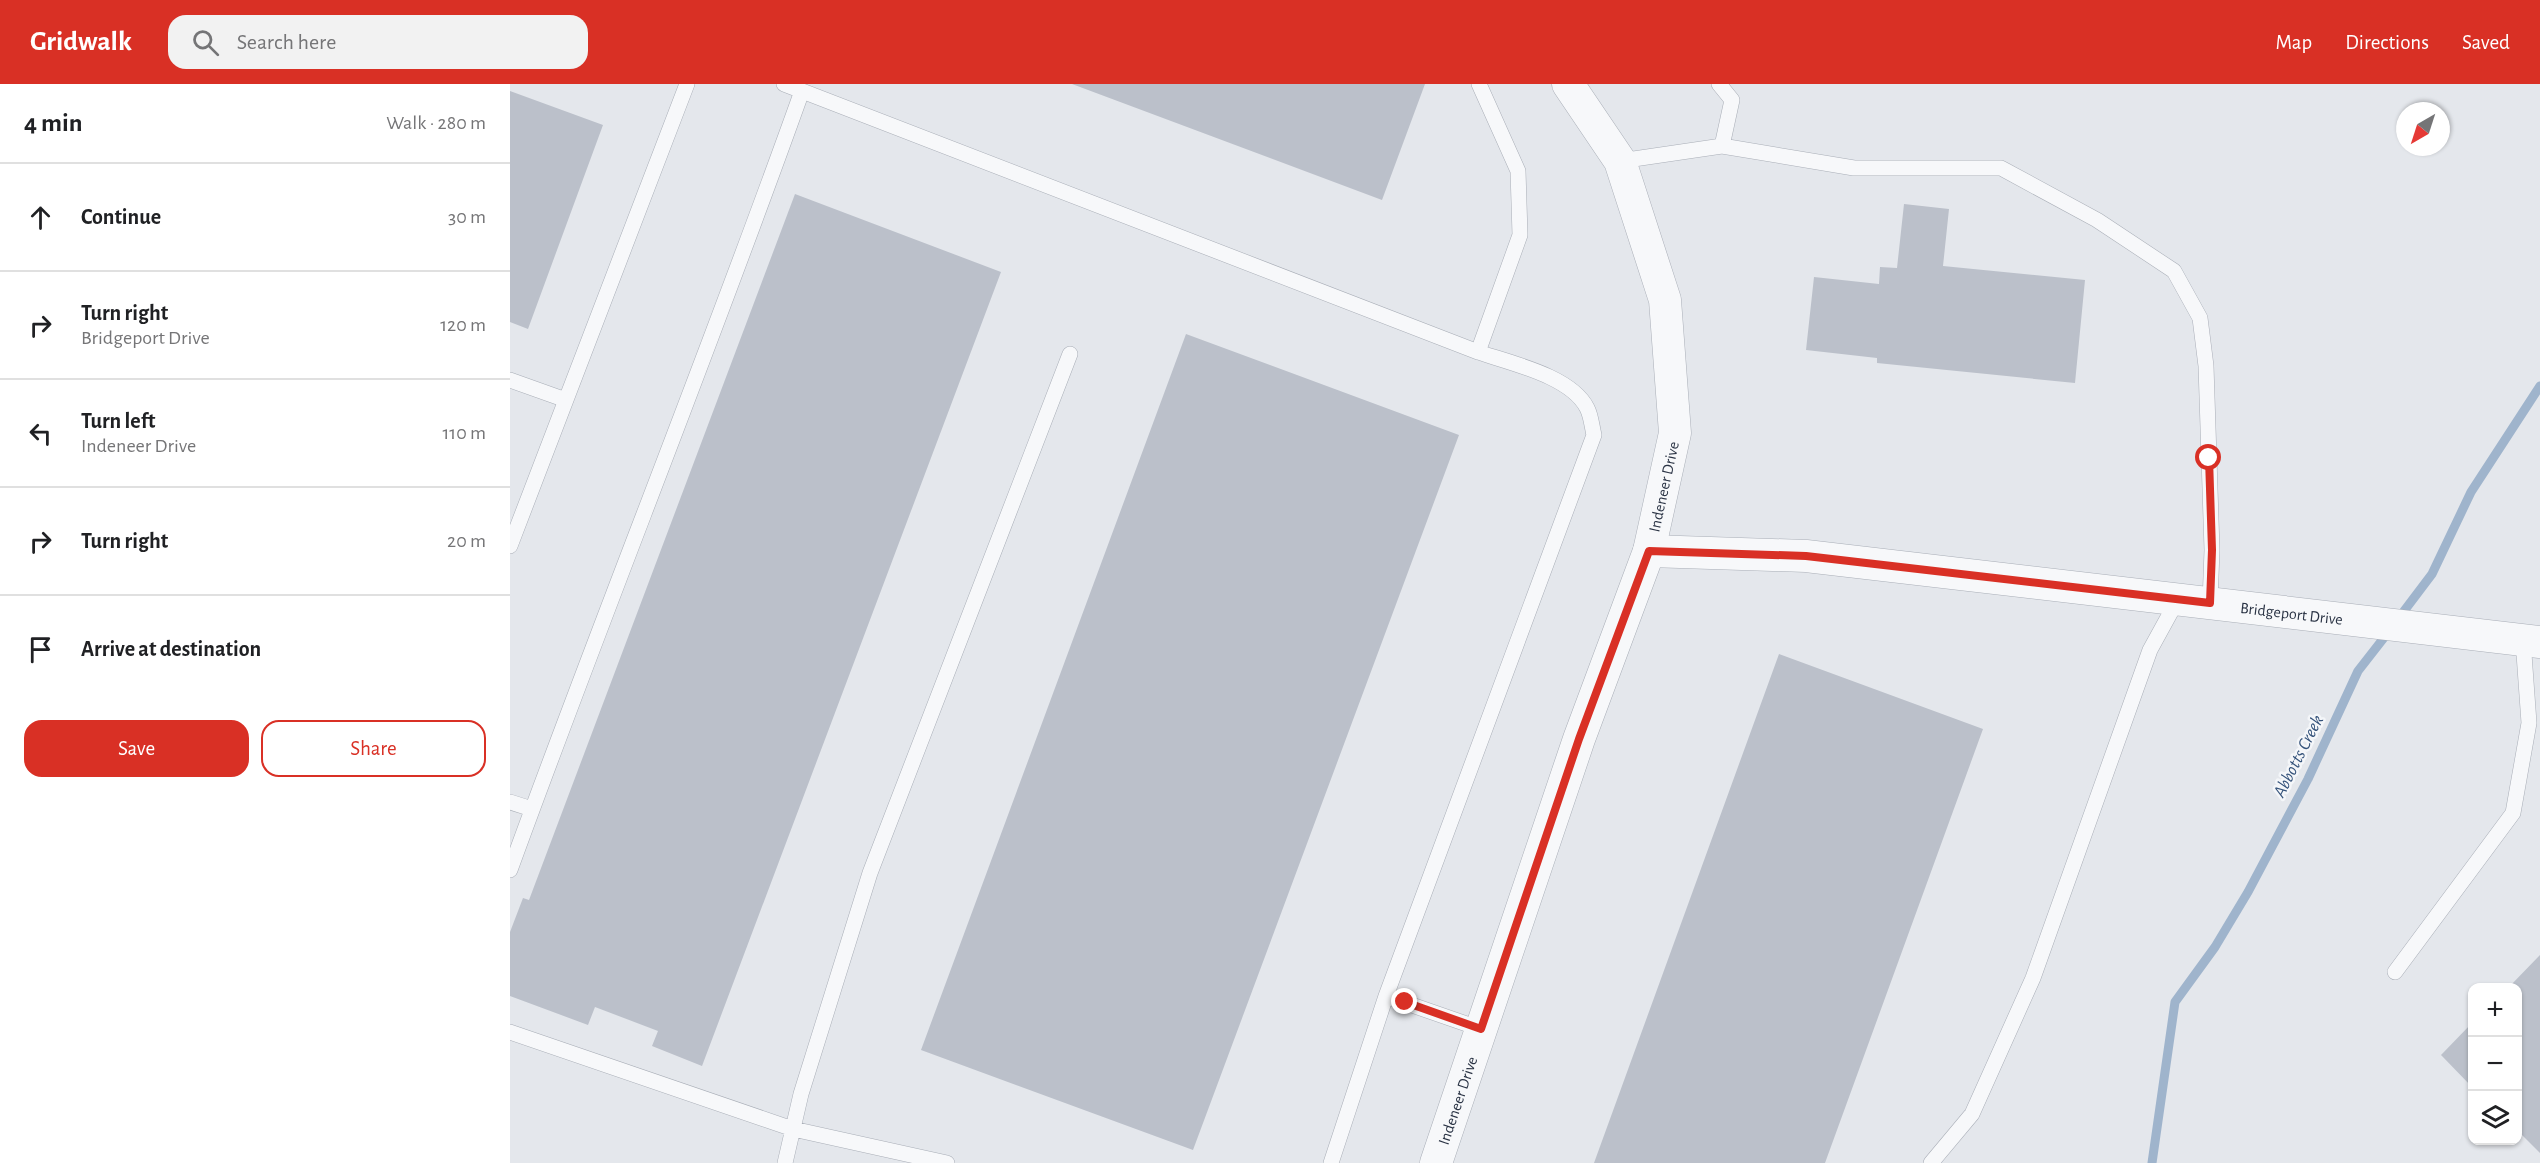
<!DOCTYPE html>
<meta charset="utf-8">
<style>
:root{--surface:#fff;--page:#f2f2f2;--text:#202124;--muted:#757577;--line:#e0e0e0;--accent:#d93025}
body{margin:0;font-family:"Alegreya Sans",sans-serif;background:var(--page);color:var(--text)}
.controls{position:absolute;right:18px;bottom:18px;display:grid;overflow:hidden;border-radius:12px;box-shadow:0 2px 4px #0004}
.controls button{width:54px;height:54px;display:grid;place-items:center;padding:0;border:0;border-bottom:2px solid var(--line);background:var(--surface);color:var(--text);font:30px sans-serif}
.compass{position:absolute;left:1886px;top:18px;width:54px;height:54px;border-radius:50%;background:var(--surface);box-shadow:0 2px 4px #0004;rotate:219deg}
.stop{position:absolute;width:18px;height:18px;margin:-14px;border:4px solid #d93025;border-radius:50%;background:#fff}
.stop.end{background:#d93025;border-color:#fff;box-shadow:0 2px 6px #0008}
.list{margin:0;padding:0;list-style:none}
h2{display:flex;justify-content:space-between;align-items:center;height:78px;margin:0;padding:0 24px;font-size:26px}
h2 small{font-size:20px;font-weight:400;color:var(--muted)}
.list li{display:grid;grid-template-columns:39px 1fr auto;gap:18px;align-items:center;box-sizing:border-box;height:108px;padding:0 24px;border-top:2px solid var(--line)}
.list b{display:block;font-size:22px;white-space:nowrap}
.list p{margin:0;font-size:20px;white-space:nowrap;color:var(--muted)}
.list em{font-size:20px;font-style:normal;color:var(--muted)}
.actions{display:flex;gap:12px;padding:18px 24px}
.actions a{flex:1;padding:14px 0;border:2px solid var(--accent);border-radius:18px;text-align:center;font-size:21px;color:var(--accent)}
.actions .main{background:var(--accent);color:#fff}
.icon{flex:none;width:33px;height:33px;fill:none;stroke:currentColor;stroke-width:2;stroke-linecap:round;stroke-linejoin:round}
.map{position:relative;flex:none;width:2030px;height:1079px;overflow:hidden}
header{display:flex;align-items:center;gap:36px;box-sizing:border-box;height:84px;padding:0 30px;background:var(--accent);color:#fff}
header strong{font-size:28px}
nav{display:flex;gap:33px;margin-inline-start:auto;font-size:21px}
.search{width:420px;height:54px;background:var(--page);display:flex;align-items:center;gap:15px;box-sizing:border-box;padding:0 21px;border-radius:18px;color:var(--muted);font-size:22px}
main{display:flex}
aside{flex:1;background:var(--surface)}
.map>svg:first-child{display:block}
</style>
<header>
<strong>Gridwalk</strong>
<div class="search"><svg class="icon" aria-label="search" viewBox="0 0 24 24"><circle cx="10" cy="10" r="6"/><path d="M15 15l6 6"/></svg>Search here</div>
<nav><a>Map</a><a>Directions</a><a>Saved</a></nav>
</header>
<main>
<aside>
<h2>4 min<small>Walk · 280 m</small></h2>
<ul class="list">
<li><svg class="icon" aria-label="ahead" viewBox="0 0 24 24"><path d="M12 20V5M6 11l6-6 6 6"/></svg><div><b>Continue</b></div><em>30 m</em></li>
<li><svg class="icon" aria-label="right" viewBox="0 0 24 24"><path d="M7 20v-9h11M14 6l5 5-5 5"/></svg><div><b>Turn right</b><p>Bridgeport Drive</p></div><em>120 m</em></li>
<li><svg class="icon" aria-label="left" viewBox="0 0 24 24"><path d="M17 20v-9H6M10 6l-5 5 5 5"/></svg><div><b>Turn left</b><p>Indeneer Drive</p></div><em>110 m</em></li>
<li><svg class="icon" aria-label="right" viewBox="0 0 24 24"><path d="M7 20v-9h11M14 6l5 5-5 5"/></svg><div><b>Turn right</b></div><em>20 m</em></li>
<li><svg class="icon" aria-label="arrive" viewBox="0 0 24 24"><path d="M6 21V4h12l-3 4 3 4H6"/></svg><div><b>Arrive at destination</b></div></li>
</ul>
<div class="actions"><a class="main">Save</a><a>Share</a></div>
</aside>
<div class="map">
<svg width="2030" height="1079" viewBox="0 0 2030 1079">
<rect width="100%" height="100%" fill="#e4e7ec"/>
<g fill="none" stroke-linecap="round" stroke-linejoin="round">
<path stroke="#9fb4cc" stroke-width="9" d="M 1888,535 L 1922,490 L 1961,408 L 2030,302
M 1642,1079 L 1665,918 L 1705,863 L 1738,808 L 1798,695 L 1848,587 L 1880,546"/>
</g>
<path fill="#bbc0ca" d="M 562,0 L 915,0 L 872,116 Z
M 0,7 L 93,41 L 18,245 L 0,238 Z
M 285,110 L 491,188 L 192,982 L 142,962 L 148,947 L 85,923 L 78,941 L 0,912 L 0,848 L 13,814 L 19,816 Z
M 1394,120 L 1439,125 L 1433,182 L 1575,196 L 1565,299 L 1367,279 L 1367,274 L 1296,266 L 1304,193 L 1369,200 L 1370,183 L 1387,184 Z
M 676,250 L 949,351 L 683,1066 L 411,966 Z
M 1269,570 L 1473,645 L 1315,1079 L 1084,1079 Z
M 2030,871 L 2030,1069 L 2008,1047 L 2008,904 L 1998,904 Z
M 1962,939 L 1962,1003 L 1931,971 Z"/>
<g fill="none" stroke-linecap="round" stroke-linejoin="round">
<defs>
<path id="lane" d="M 274,0 L 968,268
M 1212,62 L 1344,84 L 1491,84 L 1587,136 L 1664,187 L 1690,234 L 1696,282 L 1702,466 L 1700,519
M 1110,77 L 1212,62 L 1222,16 L 1209,0
M 0,296 L 56,316
M 0,462 L 177,0
M 0,718 L 22,725
M 0,786 C 95,525 199,268 292,7
M 1885,888 L 2003,729 L 2019,639 L 2013,556
M 876,912 L 971,945
M 0,948 L 283,1045 L 437,1079
M 275,1079 L 291,1010 L 360,789 L 560,270
M 821,1079 L 876,912 L 1084,351 C 1082,343 1081,331 1077,324 C 1061,292 1000,279 968,268 L 1010,151 L 1008,87 L 969,0
M 1421,1079 L 1462,1030 L 1523,894 L 1640,566 L 1668,515"/>
<g id="street">
<path id="s1" d="M 1139,467 L 1296,472 L 2030,558"/>
<path id="s2" d="M 926,1079 L 1069,655 L 1139,467 L 1165,349 L 1155,216 L 1110,77 L 1058,0"/>
</g>
</defs>
<use href="#lane" stroke="#a9aeb7" stroke-width="16"/>
<use href="#street" stroke="#a9aeb7" stroke-width="33"/>
<use href="#lane" stroke="#f7f8fa" stroke-width="15"/>
<use href="#street" stroke="#f7f8fa" stroke-width="32"/>
</g>
<g fill="none" stroke-linecap="round" stroke-linejoin="round">
<path stroke="#d93025" stroke-width="8" d="M 895,918 L 971,945 L 1069,655 L 1139,467 L 1296,472 L 1700,519 L 1702,466 L 1699,374"/>
</g>
<g text-anchor="middle" stroke-width="5" stroke-linejoin="round" paint-order="stroke">
<g font-size="16" fill="#2b3445" stroke="#f4f6f9">
<text dy="6" stroke="none"><textPath href="#s2" startOffset="714">Indeneer Drive</textPath></text>
<text dy="6" stroke="none"><textPath href="#s1" startOffset="646">Bridgeport Drive</textPath></text>
<text dy="6" stroke="none"><textPath href="#s2" startOffset="66">Indeneer Drive</textPath></text>
</g>
<g font-size="18" font-style="italic" fill="#34527a" stroke="#f4f6f9">
<text transform="translate(1788 672) rotate(-63)" y="6">Abbotts Creek</text>
</g>
</g>
</svg>
<div class="controls">
<button>+</button>
<button>−</button>
<button><svg class="icon" aria-label="layers" viewBox="0 0 24 24"><path d="M12 4l9 5-9 5-9-5zM3 14l9 5 9-5"/></svg></button>
</div>
<svg class="compass" viewBox="-18 -18 36 36"><path d="M0-13l5 13h-10z" fill="#e53935"/><path d="M0 13l5-13h-10z" fill="#757577"/></svg>
<div class="stop" style="left:1699px;top:374px"></div>
<div class="stop end" style="left:895px;top:918px"></div>
</div>
</main>
